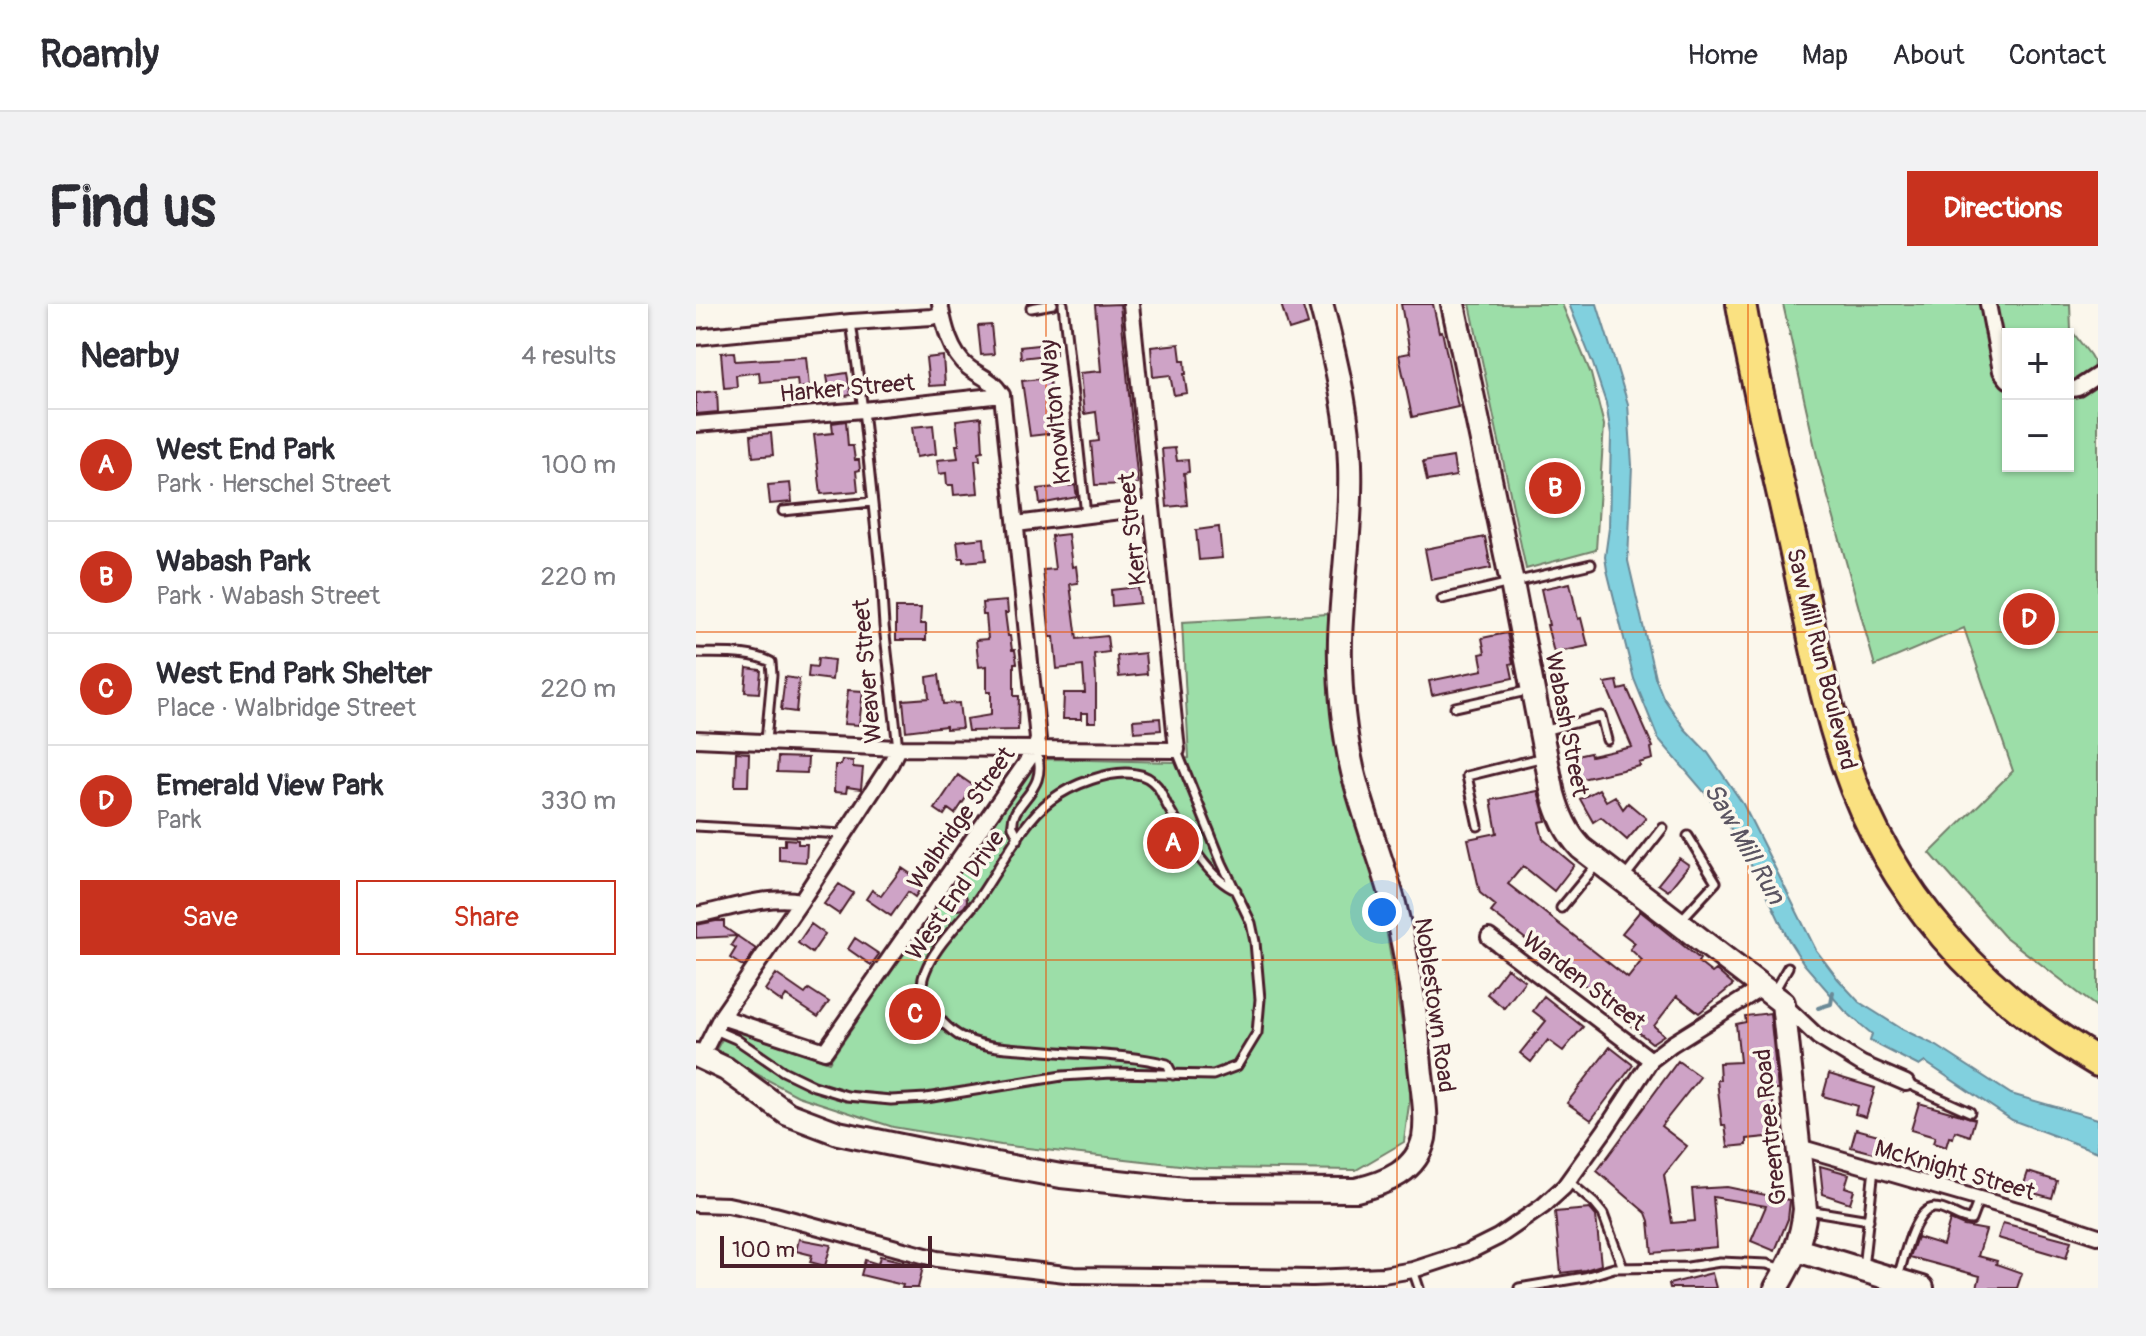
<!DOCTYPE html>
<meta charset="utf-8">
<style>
:root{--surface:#fff;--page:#f2f2f3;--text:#2b2b33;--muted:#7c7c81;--line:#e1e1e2;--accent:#c8321e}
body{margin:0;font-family:Pangolin,sans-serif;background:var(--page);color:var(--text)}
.controls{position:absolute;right:24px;top:24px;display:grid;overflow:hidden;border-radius:0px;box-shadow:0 2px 6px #0004}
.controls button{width:72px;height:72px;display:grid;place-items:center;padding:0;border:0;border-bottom:2px solid var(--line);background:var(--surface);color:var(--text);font:40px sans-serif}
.scale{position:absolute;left:24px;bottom:20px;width:212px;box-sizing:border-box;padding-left:8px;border:4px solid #4a1f2b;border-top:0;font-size:22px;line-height:28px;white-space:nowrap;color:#4a1f2b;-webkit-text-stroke:6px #fbf7ec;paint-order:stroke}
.you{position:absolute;left:686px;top:608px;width:28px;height:28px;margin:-20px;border:6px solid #fff;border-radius:50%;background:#1a73e8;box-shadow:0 0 0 12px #1a73e833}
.badge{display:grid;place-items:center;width:52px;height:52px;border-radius:50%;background:var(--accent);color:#fff;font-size:26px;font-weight:700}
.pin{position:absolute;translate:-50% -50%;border:4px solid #fff;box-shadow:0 2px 8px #0006}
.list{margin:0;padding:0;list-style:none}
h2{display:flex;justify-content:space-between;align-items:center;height:104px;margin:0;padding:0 32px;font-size:34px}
h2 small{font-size:26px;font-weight:400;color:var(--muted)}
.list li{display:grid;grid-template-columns:52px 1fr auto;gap:24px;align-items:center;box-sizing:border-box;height:112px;padding:0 32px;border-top:2px solid var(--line)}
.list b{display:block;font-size:30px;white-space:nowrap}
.list p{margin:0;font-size:26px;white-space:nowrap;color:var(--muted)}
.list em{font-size:26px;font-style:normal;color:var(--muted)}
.actions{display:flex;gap:16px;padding:24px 32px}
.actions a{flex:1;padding:18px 0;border:2px solid var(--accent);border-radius:0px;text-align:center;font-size:28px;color:var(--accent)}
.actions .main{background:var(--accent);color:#fff}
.map{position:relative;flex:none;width:1402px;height:984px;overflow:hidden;border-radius:0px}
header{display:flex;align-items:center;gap:48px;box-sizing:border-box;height:112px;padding:0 40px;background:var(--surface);border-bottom:2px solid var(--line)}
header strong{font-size:38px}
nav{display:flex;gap:44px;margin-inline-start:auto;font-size:28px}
.intro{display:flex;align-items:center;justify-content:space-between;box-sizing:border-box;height:192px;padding:0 48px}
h1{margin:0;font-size:56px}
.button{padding:20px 36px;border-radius:0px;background:var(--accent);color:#fff;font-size:28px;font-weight:700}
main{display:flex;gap:48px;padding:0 48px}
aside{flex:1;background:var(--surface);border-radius:0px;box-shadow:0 2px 6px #0004}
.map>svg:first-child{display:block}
</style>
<header>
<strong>Roamly</strong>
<nav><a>Home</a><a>Map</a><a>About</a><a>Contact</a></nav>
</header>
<div class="intro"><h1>Find us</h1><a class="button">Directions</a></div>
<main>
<aside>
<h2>Nearby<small>4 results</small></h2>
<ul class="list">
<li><span class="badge">A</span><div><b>West End Park</b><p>Park · Herschel Street</p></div><em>100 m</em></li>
<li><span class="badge">B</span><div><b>Wabash Park</b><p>Park · Wabash Street</p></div><em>220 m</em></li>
<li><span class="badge">C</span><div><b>West End Park Shelter</b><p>Place · Walbridge Street</p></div><em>220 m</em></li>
<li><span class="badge">D</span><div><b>Emerald View Park</b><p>Park</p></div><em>330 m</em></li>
</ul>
<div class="actions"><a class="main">Save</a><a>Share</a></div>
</aside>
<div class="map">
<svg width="1402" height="984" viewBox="0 0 1402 984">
<rect width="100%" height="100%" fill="#fbf7ec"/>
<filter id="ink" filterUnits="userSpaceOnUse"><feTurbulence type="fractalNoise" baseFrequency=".0125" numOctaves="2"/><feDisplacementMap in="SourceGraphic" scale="16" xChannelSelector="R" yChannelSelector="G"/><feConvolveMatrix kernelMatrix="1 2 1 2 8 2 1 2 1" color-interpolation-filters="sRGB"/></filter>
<g filter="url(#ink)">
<path fill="#9cdea8" stroke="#737e6a" stroke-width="2" fill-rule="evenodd" d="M 774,0 L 866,0 L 895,70 L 908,121 L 900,246 L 830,265 Z
M 1087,0 L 1374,0 L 1375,26 L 1394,51 L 1398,58 L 1397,66 L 1402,74 L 1402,704 L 1308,632 L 1234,549 L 1317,467 L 1268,324 L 1179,362 L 1122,157 ZM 1312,30 L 1372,30 L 1372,162 L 1312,162 Z
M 632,310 L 642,420 L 688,613 L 716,778 L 708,838 L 660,866 L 510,864 L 305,841 L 197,823 L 102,792 L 19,748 L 32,724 L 133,758 L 336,465 L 351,455 L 477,458 L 493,454 L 486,318 Z"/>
<path fill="#81d0de" stroke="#6b8996" stroke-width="2" d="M 873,0 L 901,0 L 932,100 L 936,161 L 932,257 L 959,373 L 967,393 L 989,425 L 1012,449 L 1047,500 L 1120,646 L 1142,675 L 1163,698 L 1206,725 L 1241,742 L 1315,790 L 1402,815 L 1402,848 L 1316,816 L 1229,758 L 1223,762 L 1174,737 L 1176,730 L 1149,707 L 1108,660 L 1092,635 L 1071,590 L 1026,509 L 962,434 L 938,375 L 911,266 L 909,253 L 913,224 L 915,131 L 910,99 L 897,60 Z"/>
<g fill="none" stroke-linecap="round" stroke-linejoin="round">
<path stroke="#6b8996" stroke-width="4" d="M 1122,704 L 1135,700 L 1137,688"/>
</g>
<path fill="#cea3c6" stroke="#4a1f2b" stroke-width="2" d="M 424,0 L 442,180 L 399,181 L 395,138 L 403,137 L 400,108 L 388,110 L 384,69 L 405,67 L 399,1 Z
M 585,0 L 606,0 L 612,20 L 593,26 Z
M 705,0 L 737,0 L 743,28 L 746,27 L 762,103 L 716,113 L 703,51 L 714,49 Z
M 295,21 L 298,50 L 285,51 L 282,22 Z
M 359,39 L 360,50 L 325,54 L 324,43 Z
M 483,40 L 485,56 L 489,56 L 490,70 L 488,70 L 491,89 L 478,91 L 474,71 L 457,73 L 455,43 Z
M 38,48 L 39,57 L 110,53 L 113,83 L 102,84 L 101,75 L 64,78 L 63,68 L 40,71 L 41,83 L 28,84 L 25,49 Z
M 247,52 L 249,81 L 233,82 L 230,54 Z
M 151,69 L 155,91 L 135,95 L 131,72 Z
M 353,74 L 357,110 L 366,109 L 368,128 L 334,132 L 326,77 Z
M 21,87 L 22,108 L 0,110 L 0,89 Z
M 285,113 L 287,147 L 283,148 L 284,156 L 279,156 L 282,189 L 258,191 L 257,181 L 251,181 L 250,169 L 243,170 L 241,156 L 262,154 L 260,141 L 263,141 L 260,116 Z
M 150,117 L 152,142 L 157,142 L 159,156 L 163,156 L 164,166 L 160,167 L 162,187 L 125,190 L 118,131 L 137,129 L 136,119 Z
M 237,121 L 240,150 L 220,153 L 216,123 Z
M 75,129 L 77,151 L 57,153 L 55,131 Z
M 479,144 L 481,157 L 492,156 L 493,168 L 488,169 L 491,201 L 471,203 L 466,145 Z
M 757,153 L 760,172 L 731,177 L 727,158 Z
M 94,179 L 96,198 L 74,200 L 72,181 Z
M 379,181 L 381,193 L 344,200 L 342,185 Z
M 523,223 L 526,254 L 503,256 L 500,226 Z
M 372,230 L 376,263 L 380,262 L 382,279 L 374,280 L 381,335 L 411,332 L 413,348 L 398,350 L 400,377 L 400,418 L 392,418 L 392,409 L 385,409 L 385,415 L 367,415 L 368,389 L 389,389 L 387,362 L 361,365 L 358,333 L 354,333 L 347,266 L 359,265 L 355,232 Z
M 789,233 L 795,264 L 735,276 L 729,245 Z
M 288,234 L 290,256 L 267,258 L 267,254 L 263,254 L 261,237 Z
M 874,279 L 882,315 L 885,314 L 892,342 L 858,349 L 851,321 L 853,321 L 845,285 Z
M 442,283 L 444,299 L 416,302 L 415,286 Z
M 311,297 L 312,309 L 309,309 L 312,332 L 314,332 L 316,346 L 319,346 L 321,359 L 318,359 L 318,392 L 323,392 L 322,426 L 272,427 L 270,415 L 295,411 L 295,388 L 291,388 L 291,362 L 283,363 L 280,336 L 292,335 L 290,311 L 287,311 L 286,299 Z
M 200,304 L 225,304 L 224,320 L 230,320 L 230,336 L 200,336 Z
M 811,329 L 817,359 L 814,360 L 817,374 L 736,391 L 733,377 L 787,366 L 784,350 L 789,349 L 786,334 Z
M 449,349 L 451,370 L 423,373 L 421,352 Z
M 122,354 L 138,356 L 136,376 L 112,373 L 113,362 L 121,363 Z
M 51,364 L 65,366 L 63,389 L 49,388 Z
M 243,371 L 247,400 L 263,399 L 266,424 L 250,425 L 250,422 L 210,427 L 207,396 L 233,394 L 231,373 Z
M 89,373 L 103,375 L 100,408 L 85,406 Z
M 921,377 L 923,386 L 931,384 L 957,443 L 955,444 L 957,455 L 943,459 L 944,462 L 881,476 L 876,453 L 894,449 L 895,452 L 936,443 L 909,379 Z
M 152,386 L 167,387 L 163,421 L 148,420 Z
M 464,414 L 465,426 L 438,428 L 437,416 Z
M 40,448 L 53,449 L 52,482 L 39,482 Z
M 82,453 L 112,454 L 111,469 L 81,468 Z
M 146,456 L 157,457 L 157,463 L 167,464 L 165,485 L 151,483 L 150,489 L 138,488 L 139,461 L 145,461 Z
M 262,471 L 278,482 L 259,510 L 252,505 L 248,511 L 239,505 Z
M 903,485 L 910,497 L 919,492 L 927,505 L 932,499 L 950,514 L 931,536 L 905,513 L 897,518 L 884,495 Z
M 842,487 L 850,517 L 843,518 L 847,535 L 878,561 L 858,587 L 827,562 L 812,580 L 932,674 L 946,656 L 934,645 L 939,639 L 926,629 L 944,607 L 1004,655 L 1002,658 L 1016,669 L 1020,666 L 1037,681 L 1003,709 L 981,692 L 958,722 L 968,731 L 956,739 L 935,722 L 937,719 L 795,608 L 800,602 L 784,589 L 772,535 L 801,529 L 795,496 Z
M 89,535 L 102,536 L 102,540 L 111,540 L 110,558 L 83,556 L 83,541 L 89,541 Z
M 983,554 L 993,561 L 972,587 L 962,580 Z
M 206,564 L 228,579 L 219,593 L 212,588 L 195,612 L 170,595 L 176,586 L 185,592 Z
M 143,580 L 157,589 L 143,610 L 128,600 Z
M251 596a10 10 0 1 1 20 0a10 10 0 1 1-20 0Z
M 20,617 L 28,617 L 28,623 L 60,645 L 48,663 L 34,654 L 40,644 L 35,641 L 41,632 L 0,634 L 0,621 Z
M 115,620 L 129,630 L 116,649 L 102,639 Z
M 159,634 L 183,650 L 175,661 L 152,645 Z
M 811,664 L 829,677 L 808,704 L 791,690 Z
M 80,670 L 109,690 L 113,685 L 133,698 L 122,713 L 90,692 L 86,698 L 69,686 Z
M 215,690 L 220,696 L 222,695 L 227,703 L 226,704 L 228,704 L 240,721 L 223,733 L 211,715 L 202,722 L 196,713 L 205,707 L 200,700 Z
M 848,692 L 887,723 L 867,747 L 852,736 L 835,758 L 824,749 L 850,717 L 837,707 Z
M 1074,709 L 1082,786 L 1076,786 L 1080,832 L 1051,835 L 1051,841 L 1032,843 L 1029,821 L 1026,821 L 1021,776 L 1024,776 L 1023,759 L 1044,758 L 1040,720 L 1050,718 L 1049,712 Z
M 914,743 L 937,761 L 895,816 L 871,799 Z
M 982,757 L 1004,773 L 965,822 L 991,842 L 968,871 L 976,919 L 999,917 L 996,885 L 1031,883 L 1094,896 L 1092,915 L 1079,947 L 1055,937 L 1070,902 L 1017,893 L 1021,943 L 956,949 L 953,917 L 950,909 L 901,867 Z
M 1133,770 L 1179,784 L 1170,813 L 1159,810 L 1161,802 L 1127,792 Z
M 1223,799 L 1279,815 L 1274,832 L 1259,827 L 1257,834 L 1253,833 L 1250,843 L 1237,839 L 1239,833 L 1215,826 Z
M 1160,825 L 1186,832 L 1182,850 L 1155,843 Z
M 1124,862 L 1153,870 L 1149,883 L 1158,886 L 1154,899 L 1127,890 Z
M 1332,868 L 1361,877 L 1356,894 L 1326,886 Z
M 894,905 L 900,912 L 905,961 L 889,966 L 865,969 L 859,908 Z
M 1254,916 L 1268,922 L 1290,926 L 1282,952 L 1301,957 L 1300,960 L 1326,969 L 1321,984 L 1281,984 L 1284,972 L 1214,953 L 1221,933 L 1247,941 Z
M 1307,919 L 1375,937 L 1370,954 L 1302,934 Z
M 103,935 L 135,941 L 129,962 L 114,958 L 116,951 L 100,947 Z
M 184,952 L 227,963 L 222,984 L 206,984 L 207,981 L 165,971 L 169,956 L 182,960 Z
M 1016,969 L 1020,984 L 974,984 L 973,980 Z"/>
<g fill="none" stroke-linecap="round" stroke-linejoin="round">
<defs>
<path id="lane" d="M 367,0 L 390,211
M 335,4 L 357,0
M 155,18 L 167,106 L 185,275 L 188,322 L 202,444
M 87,207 L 176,198
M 746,295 L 895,260
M 0,349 C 23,350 54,347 75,358 L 76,371 L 70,437
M 759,403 L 835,386
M 847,427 L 905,412 L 911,436
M 0,522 L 147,530
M 782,522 L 771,472 L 848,453
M 322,535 C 322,533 318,524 317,523 C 313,497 355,488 340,446
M 928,574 L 967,524
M 865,604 L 902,559
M 984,617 L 1020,578 L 992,532
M 1077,689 L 1092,663
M 19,726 L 40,735 L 87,767 L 118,782 L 151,792 L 195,796 L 230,794 L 366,772 L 416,769 L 517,771 L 541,762 L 561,729 L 564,695 L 559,638 L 555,619 L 526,559 L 481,447
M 477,771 L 471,760 C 428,749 383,751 339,746 C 313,744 285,744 262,731 C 248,722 233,705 228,689 C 224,678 228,670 232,661 C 244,637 264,619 280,598 C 302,568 326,517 355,496 C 375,481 415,465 440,470 C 448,471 456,476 461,482 C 466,488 468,496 472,503 C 488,530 511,574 540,586
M 1210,779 L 1274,808
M 872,877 L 898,899 L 907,910 L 927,964
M 1112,906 L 1173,916
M 1167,964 L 1178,865
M 717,966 L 723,984
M 1202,974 C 1207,957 1218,903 1239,904 C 1252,904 1262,916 1275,916 L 1283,895
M 823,984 L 889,973 L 918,964 L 992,963 L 1024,958 L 1071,960 L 1086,965"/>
<path id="street" d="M 1292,0 L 1305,67 L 1312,76
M 0,33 L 155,18 L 236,13 L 246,10
M 1372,86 L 1382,84 L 1402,71
M 0,120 L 167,106 L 306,91
M 320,220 L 456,203
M 0,435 L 202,444 L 481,446 L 435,0
M 0,611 C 32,605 73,590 105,597
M 793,633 L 955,756
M 1087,700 L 1122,733 L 1166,760 L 1210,779
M 25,713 L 129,747 L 339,446 L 342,435 L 306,91 C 295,74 286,74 272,63 C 254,49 248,21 244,0
M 5,753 L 25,713 L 105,597 L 195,459 L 202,444
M 1103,843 L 1325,907 L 1402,932
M 0,900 L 32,901 L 79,911 L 241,955 L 378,971 L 616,974 L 687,971 L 717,966 L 772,948 L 802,933 L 847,902 L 868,883 L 909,826 L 955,756 L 976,740 L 1067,683"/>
<path id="secondary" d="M 757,0 L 816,279 L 857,490 C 863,511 870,528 885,544 L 1087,699 L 1109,905 C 1106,937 1096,957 1080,984
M 0,751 L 30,765 L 92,810 L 142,829 L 234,848 L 365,872 L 489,885 L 660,886 C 690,879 721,867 728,834 C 732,811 726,784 724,761 C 720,707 712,654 698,600 C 686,556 668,513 657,468 C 647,425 643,379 644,335 C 646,277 656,219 654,160 C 653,111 638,48 625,0
M 1101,946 L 1226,984"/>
<path id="highway" d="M 1045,0 C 1060,85 1082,170 1100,254 C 1115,323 1127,394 1150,460 C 1194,590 1285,690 1402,758"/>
</defs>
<use href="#lane" stroke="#4a1f2b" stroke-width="13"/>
<use href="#street" stroke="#4a1f2b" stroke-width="20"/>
<use href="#secondary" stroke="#4a1f2b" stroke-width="28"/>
<use href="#highway" stroke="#4a1f2b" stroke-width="34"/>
<use href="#lane" stroke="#fbf7ec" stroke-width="7"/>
<use href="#street" stroke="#fbf7ec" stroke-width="14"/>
<use href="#secondary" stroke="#fbf7ec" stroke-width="22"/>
<use href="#highway" stroke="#fae181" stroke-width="28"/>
</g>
</g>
<path fill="none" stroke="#e8590c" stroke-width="2" stroke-opacity="0.55" d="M 350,0 L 350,984M 701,0 L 701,984M 1052,0 L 1052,984M 0,328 L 1402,328M 0,656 L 1402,656"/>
<g text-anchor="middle" stroke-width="7" stroke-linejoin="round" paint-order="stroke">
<g font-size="24" fill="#4a1f2b" stroke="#fbf7ec">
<text transform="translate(151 84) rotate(-5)" y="8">Harker Street</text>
<text transform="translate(359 108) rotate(-96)" y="8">Knowlton Way</text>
<text transform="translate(436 225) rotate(-96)" y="8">Kerr Street</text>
<text transform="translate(1126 355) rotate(76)" y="8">Saw Mill Run Boulevard</text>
<text transform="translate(171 367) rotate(-95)" y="8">Weaver Street</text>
<text transform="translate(871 420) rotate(79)" y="8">Wabash Street</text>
<text transform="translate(265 514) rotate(-55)" y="8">Walbridge Street</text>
<text transform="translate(259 591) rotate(-55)" y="8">West End Drive</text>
<text transform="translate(888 677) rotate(37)" y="8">Warden Street</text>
<text transform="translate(739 701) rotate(82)" y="8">Noblestown Road</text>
<text transform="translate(1074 823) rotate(-96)" y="8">Greentree Road</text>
<text transform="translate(1259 866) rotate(16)" y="8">McKnight Street</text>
</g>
<g font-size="26" font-style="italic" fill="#5a5461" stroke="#fbf7ec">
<text transform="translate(1049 539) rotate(60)" y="9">Saw Mill Run</text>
</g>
</g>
</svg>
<div class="controls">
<button>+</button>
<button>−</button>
</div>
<div class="scale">100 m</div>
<div class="you"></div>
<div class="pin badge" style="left:477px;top:539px">A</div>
<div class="pin badge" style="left:859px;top:184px">B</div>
<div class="pin badge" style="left:219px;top:710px">C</div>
<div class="pin badge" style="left:1333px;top:315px">D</div>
</div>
</main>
